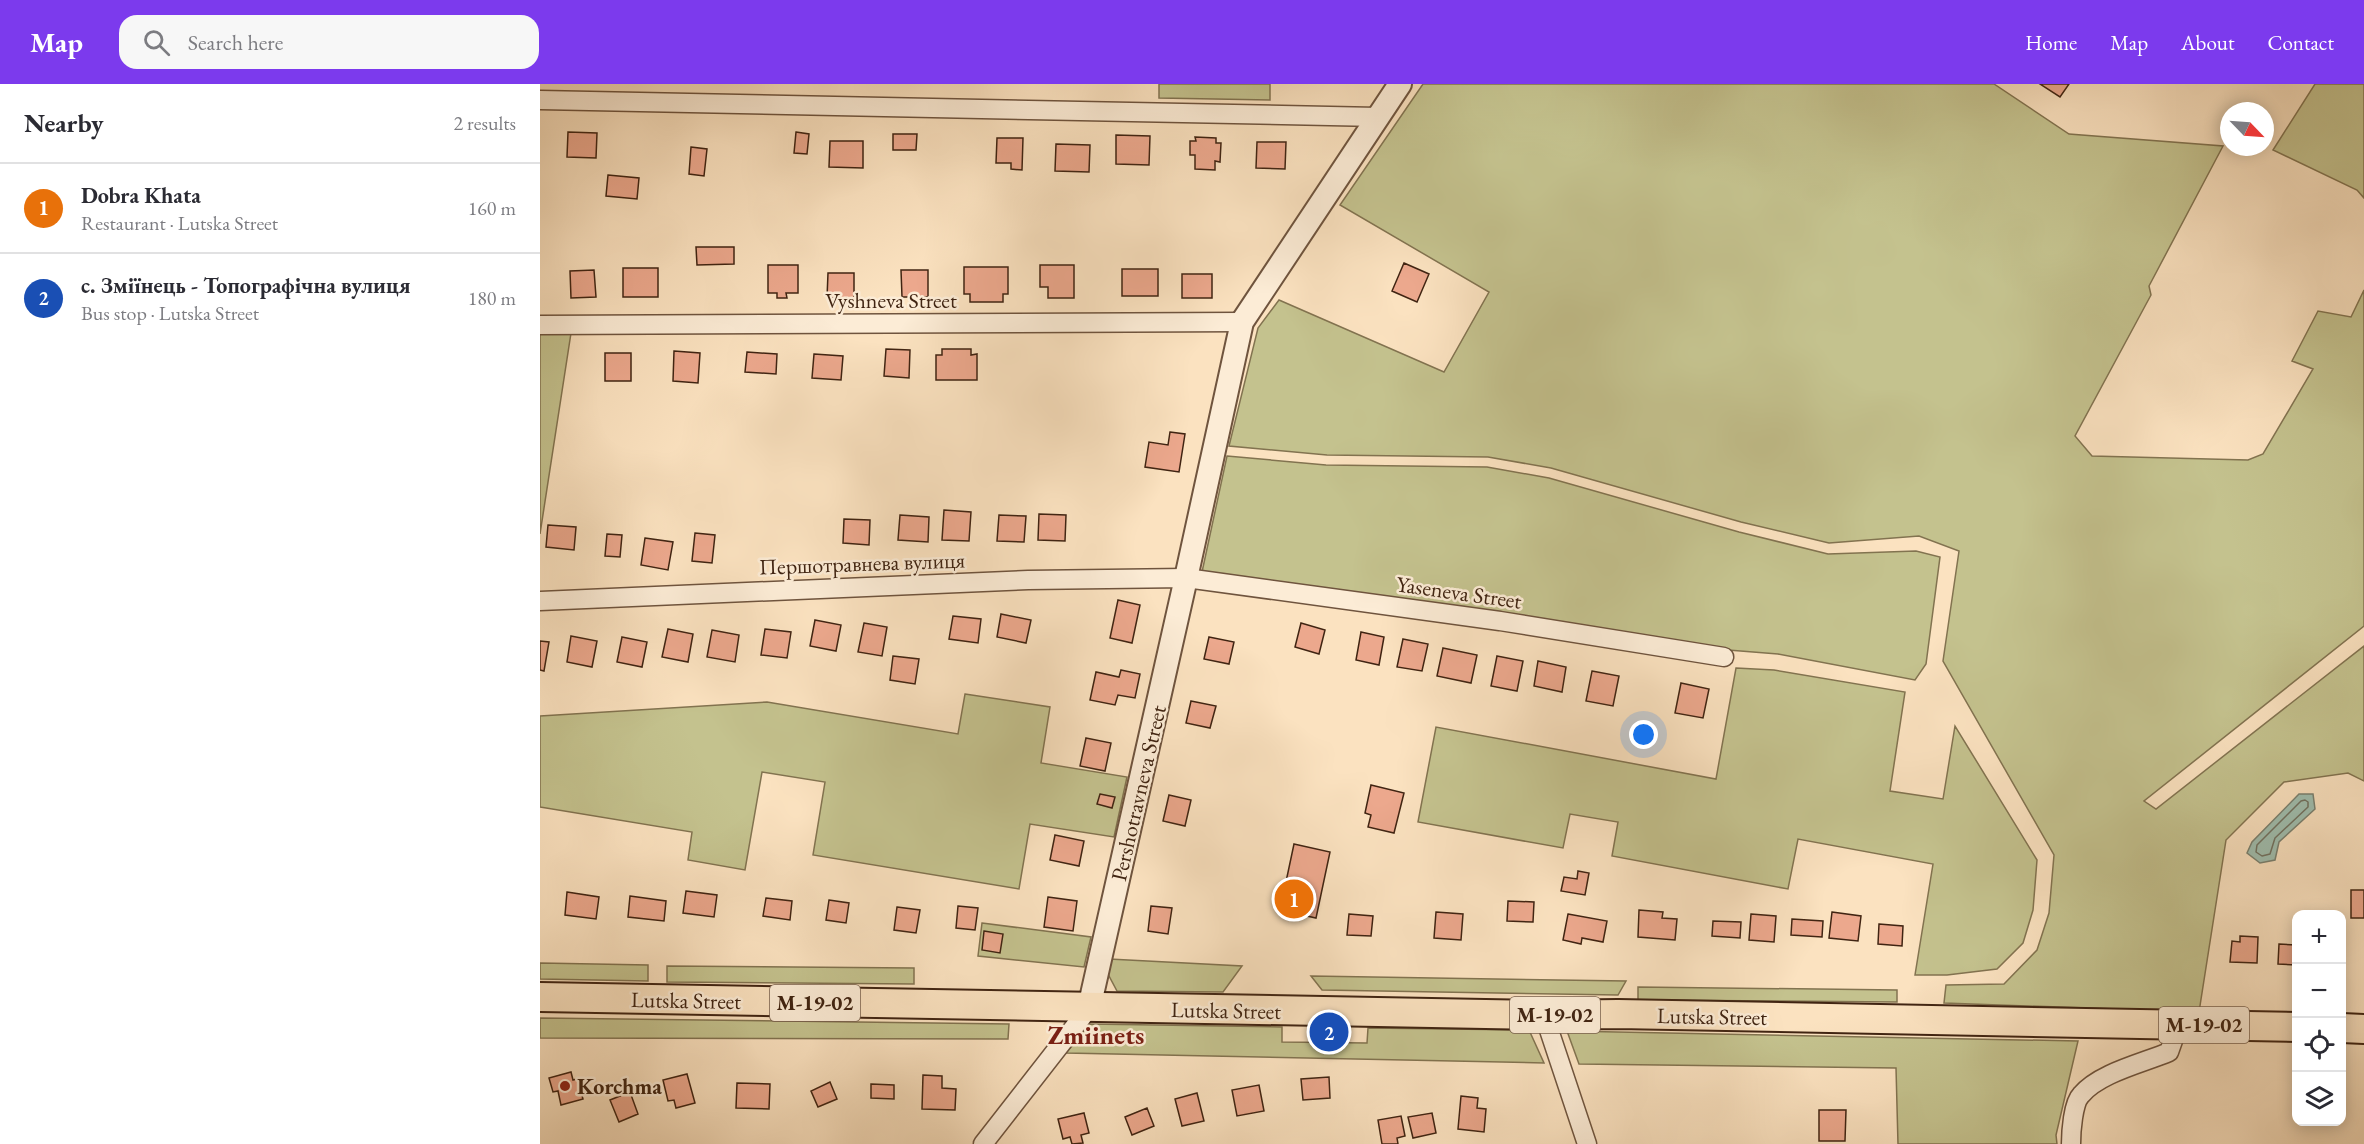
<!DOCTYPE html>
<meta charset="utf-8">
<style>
:root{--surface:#fff;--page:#f7f7f7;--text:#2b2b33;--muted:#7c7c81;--line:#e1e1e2;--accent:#7c3aed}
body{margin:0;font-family:"EB Garamond",serif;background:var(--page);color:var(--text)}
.controls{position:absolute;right:18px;bottom:18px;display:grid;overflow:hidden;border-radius:12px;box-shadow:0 3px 15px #0003}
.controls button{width:54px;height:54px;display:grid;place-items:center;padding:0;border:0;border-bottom:2px solid var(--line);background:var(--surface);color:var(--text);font:30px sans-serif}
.compass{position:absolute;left:1680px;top:18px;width:54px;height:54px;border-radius:50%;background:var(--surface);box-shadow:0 3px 15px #0003;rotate:115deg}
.you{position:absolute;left:1104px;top:651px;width:21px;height:21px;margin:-15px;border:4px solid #fff;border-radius:50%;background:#1a73e8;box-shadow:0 0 0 9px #1a73e833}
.badge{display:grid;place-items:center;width:39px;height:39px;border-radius:50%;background:var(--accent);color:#fff;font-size:20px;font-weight:700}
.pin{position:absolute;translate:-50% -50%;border:3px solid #fff;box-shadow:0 2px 6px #0006}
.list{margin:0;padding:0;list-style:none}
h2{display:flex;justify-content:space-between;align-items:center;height:78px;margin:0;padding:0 24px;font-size:26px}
h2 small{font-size:20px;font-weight:400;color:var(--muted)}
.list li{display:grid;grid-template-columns:39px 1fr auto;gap:18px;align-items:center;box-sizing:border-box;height:90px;padding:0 24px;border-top:2px solid var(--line)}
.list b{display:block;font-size:22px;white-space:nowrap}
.list p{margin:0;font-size:20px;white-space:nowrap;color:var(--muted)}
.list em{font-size:20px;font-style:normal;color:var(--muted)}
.icon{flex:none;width:33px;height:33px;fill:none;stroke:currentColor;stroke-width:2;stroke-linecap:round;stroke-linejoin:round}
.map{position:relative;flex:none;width:1824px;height:1060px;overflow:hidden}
header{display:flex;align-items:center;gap:36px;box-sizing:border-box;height:84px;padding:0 30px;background:var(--accent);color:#fff}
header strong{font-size:28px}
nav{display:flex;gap:33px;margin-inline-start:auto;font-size:21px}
.search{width:420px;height:54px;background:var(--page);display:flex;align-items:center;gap:15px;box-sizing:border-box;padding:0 21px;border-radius:18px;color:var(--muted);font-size:22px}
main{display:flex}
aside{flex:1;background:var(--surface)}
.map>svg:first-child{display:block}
</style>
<header>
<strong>Map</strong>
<div class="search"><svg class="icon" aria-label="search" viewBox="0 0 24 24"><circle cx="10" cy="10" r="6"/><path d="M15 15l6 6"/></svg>Search here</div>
<nav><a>Home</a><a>Map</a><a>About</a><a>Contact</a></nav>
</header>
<main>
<aside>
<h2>Nearby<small>2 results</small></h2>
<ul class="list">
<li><span class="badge" style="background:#e8710a">1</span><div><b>Dobra Khata</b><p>Restaurant · Lutska Street</p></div><em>160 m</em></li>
<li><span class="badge" style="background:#1a4fb4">2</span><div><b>с. Зміїнець - Топографічна вулиця</b><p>Bus stop · Lutska Street</p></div><em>180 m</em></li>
</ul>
</aside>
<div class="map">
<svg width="1824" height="1060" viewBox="0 0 1824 1060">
<rect width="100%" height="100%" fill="#fbe2c0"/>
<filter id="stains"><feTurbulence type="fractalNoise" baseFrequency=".00333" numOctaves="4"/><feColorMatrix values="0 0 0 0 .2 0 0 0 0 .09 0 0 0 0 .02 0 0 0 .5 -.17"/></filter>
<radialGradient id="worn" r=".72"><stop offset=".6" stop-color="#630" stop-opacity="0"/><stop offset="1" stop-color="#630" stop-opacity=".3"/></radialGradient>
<path fill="#c4c28e" stroke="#827350" stroke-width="1.5" d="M 619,0 L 730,0 L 730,16 L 619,14 Z
M 883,0 L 1454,0 L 1529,50 L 1683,62 L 1609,202 L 1611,211 L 1535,352 L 1552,372 L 1708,376 L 1723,370 L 1773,285 L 1752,277 L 1778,227 L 1811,233 L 1824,206 L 1824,542 L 1604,717 L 1616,725 L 1824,562 L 1824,697 L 1808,689 L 1744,698 L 1686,756 L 1659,928 L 1404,919 L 1406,901 L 1464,900 L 1497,866 L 1509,829 L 1514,771 L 1403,577 L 1419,467 L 1379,452 L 1289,459 L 1201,438 L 1011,384 L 948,373 L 787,371 L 689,362 L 718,244 L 739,216 L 904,288 L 949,208 L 800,121 Z
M 1775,0 L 1824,0 L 1824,114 L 1817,106 L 1733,66 Z
M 0,248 L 31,249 L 0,450 Z
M 687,372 L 786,381 L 947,383 L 1009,394 L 1199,448 L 1288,470 L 1376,467 L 1400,473 L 1386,580 L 1375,596 L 1238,570 L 1188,566 L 662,488 Z
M 1196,584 L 1234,586 L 1365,608 L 1350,707 L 1403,715 L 1415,642 L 1497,776 L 1493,826 L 1483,859 L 1457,885 L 1407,891 L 1375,891 L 1393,780 L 1258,755 L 1248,805 L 1072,772 L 1078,738 L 1030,730 L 1023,764 L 878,738 L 896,643 L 1176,695 Z
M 425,610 L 510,623 L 501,679 L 587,693 L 574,753 L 490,740 L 479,805 L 273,771 L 285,698 L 222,688 L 205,786 L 148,776 L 152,748 L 0,723 L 0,632 L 227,618 L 418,650 Z
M 442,839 L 551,853 L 544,883 L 438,872 Z
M 569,875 L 702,882 L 683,908 L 577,907 L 568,890 Z
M 0,879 L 108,881 L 108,897 L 0,895 Z
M 127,882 L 374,884 L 374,900 L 127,898 Z
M 771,892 L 1086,897 L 1078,911 L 782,906 Z
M 1098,903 L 1357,906 L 1357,918 L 1098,916 Z
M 0,934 L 469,940 L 468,955 L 0,954 Z
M 549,940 L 742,943 L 742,958 L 827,959 L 828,944 L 989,946 L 1004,979 L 526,969 Z
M 1027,947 L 1538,957 L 1516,1051 L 1517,1060 L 1358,1060 L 1356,984 L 1039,980 Z"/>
<path fill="#9fbeaf" stroke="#798070" stroke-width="1.5" d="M 1759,710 L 1773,710 L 1775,725 L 1739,758 L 1735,776 L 1720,779 L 1707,769 L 1712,758 Z"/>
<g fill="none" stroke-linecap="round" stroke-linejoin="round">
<path stroke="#707160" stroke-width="1.5" d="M 1765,716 L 1768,718 L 1768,723 L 1735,754 L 1730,770 L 1722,772 L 1716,768 L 1717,761 L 1761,717 Z"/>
</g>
<path fill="#eca88d" stroke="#402412" stroke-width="1.5" d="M 1500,0 L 1529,0 L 1520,13 Z
M 28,48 L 57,49 L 56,74 L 27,73 Z
M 256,48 L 269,50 L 267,70 L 254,69 Z
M 353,50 L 377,50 L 376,66 L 353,66 Z
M 576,51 L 610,52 L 609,81 L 576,80 Z
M 655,53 L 676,54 L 676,59 L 681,59 L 680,78 L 675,77 L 675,86 L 655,85 L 655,71 L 650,71 L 650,57 L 656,57 Z
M 457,54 L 483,54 L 482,86 L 471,85 L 471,79 L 456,79 Z
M 290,57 L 323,57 L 323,84 L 289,83 Z
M 717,58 L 746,58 L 745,85 L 716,84 Z
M 516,60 L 550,61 L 549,88 L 515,87 Z
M 151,63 L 167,65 L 164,92 L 149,90 Z
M 68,91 L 99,94 L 97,115 L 66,112 Z
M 156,163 L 194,163 L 194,180 L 157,181 Z
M 864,179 L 889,190 L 877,218 L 852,207 Z
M 228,181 L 258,181 L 258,209 L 246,209 L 247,214 L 237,214 L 237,209 L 228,209 Z
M 500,181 L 534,181 L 534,214 L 508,214 L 508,203 L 500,203 Z
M 424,183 L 468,183 L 468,210 L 463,210 L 463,218 L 430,218 L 430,210 L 424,210 Z
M 83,184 L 118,184 L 118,213 L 83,213 Z
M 582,185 L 618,185 L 618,212 L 582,212 Z
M 54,186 L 56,213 L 31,214 L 30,187 Z
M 361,186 L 388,186 L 388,213 L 362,213 Z
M 288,189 L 314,189 L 314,214 L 287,214 Z
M 642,190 L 672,190 L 672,214 L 642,214 Z
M 346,265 L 370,266 L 369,294 L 344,292 Z
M 402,265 L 431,265 L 431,271 L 437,270 L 437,296 L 396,296 L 396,271 L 402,271 Z
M 134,267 L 160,269 L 158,299 L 133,297 Z
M 207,268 L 237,270 L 236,290 L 205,288 Z
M 65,269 L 91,269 L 91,297 L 65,297 Z
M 274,270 L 303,272 L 301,296 L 272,294 Z
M 630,348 L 645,350 L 639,388 L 605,383 L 609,358 L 628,361 Z
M 404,426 L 431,428 L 429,457 L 402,456 Z
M 499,430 L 526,431 L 525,457 L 498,456 Z
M 360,431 L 389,433 L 388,458 L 358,456 Z
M 459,431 L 486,432 L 484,458 L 457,457 Z
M 304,435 L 330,436 L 329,461 L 303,459 Z
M 8,441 L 36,443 L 34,466 L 6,463 Z
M 155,449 L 175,451 L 172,479 L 152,477 Z
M 67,450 L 82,451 L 80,473 L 65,472 Z
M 105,454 L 133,458 L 128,486 L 101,481 Z
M 578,516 L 600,521 L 592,559 L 570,554 Z
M 461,530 L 491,536 L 486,559 L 457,553 Z
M 413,532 L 441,535 L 438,559 L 409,555 Z
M 275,536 L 301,541 L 296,567 L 270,562 Z
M 324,539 L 347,543 L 342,572 L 318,568 Z
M 761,539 L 785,546 L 779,570 L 755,563 Z
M 128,545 L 153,550 L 148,578 L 122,573 Z
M 225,545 L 251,548 L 247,574 L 221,571 Z
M 172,546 L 199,551 L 195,578 L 167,573 Z
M 821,548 L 844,553 L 839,581 L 816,576 Z
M 31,552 L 57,557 L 52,583 L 27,578 Z
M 82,553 L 107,558 L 102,583 L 77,578 Z
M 669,553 L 694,558 L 689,580 L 664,575 Z
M 863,555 L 888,560 L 882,587 L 857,583 Z
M 0,557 L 9,558 L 4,587 L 0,586 Z
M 903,564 L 937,571 L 931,599 L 897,592 Z
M 353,572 L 379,575 L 375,600 L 350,596 Z
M 957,572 L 983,577 L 977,607 L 951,602 Z
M 998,577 L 1026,583 L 1022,608 L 994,602 Z
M 581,586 L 600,590 L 595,614 L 578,611 L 575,621 L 550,616 L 556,588 L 579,593 Z
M 1052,587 L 1079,592 L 1073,622 L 1046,617 Z
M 1141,599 L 1169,605 L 1163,634 L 1135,629 Z
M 651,617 L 676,622 L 670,644 L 646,639 Z
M 546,654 L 571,659 L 565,687 L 540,682 Z
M 831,701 L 864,709 L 854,749 L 828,743 L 831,731 L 825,729 Z
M 560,710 L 575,713 L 572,724 L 557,720 Z
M 629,711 L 651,716 L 645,742 L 623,737 Z
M 515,751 L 544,757 L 539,782 L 510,776 Z
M 754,760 L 790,768 L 776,834 L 740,826 Z
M 1038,787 L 1049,789 L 1045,811 L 1021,807 L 1024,793 L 1037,795 Z
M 1811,806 L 1824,806 L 1824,834 L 1811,834 Z
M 146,807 L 177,811 L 174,833 L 143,829 Z
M 27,808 L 59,813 L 56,835 L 25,831 Z
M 90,812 L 126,817 L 124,837 L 88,833 Z
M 508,813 L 537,817 L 533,847 L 504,843 Z
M 226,814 L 252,817 L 250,836 L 223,832 Z
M 289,816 L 309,819 L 306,839 L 286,836 Z
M 968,817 L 994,818 L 993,838 L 967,837 Z
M 418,822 L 438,824 L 435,846 L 416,844 Z
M 611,822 L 632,824 L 628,850 L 608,847 Z
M 357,823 L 380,826 L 376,849 L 354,846 Z
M 1099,826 L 1123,828 L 1122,834 L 1137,835 L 1135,856 L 1098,853 Z
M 896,828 L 923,830 L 921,856 L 894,854 Z
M 1292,828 L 1321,832 L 1318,857 L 1289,854 Z
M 809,830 L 833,832 L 831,852 L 807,851 Z
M 1028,830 L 1067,837 L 1063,858 L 1042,854 L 1041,860 L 1023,856 Z
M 1211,830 L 1236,832 L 1234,858 L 1209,856 Z
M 1252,835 L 1283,837 L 1282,853 L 1251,851 Z
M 1173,837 L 1201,838 L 1200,854 L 1172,852 Z
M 1339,840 L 1363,842 L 1362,862 L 1338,860 Z
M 444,847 L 463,850 L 460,869 L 442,866 Z
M 1700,852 L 1718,853 L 1717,879 L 1690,878 L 1692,857 L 1700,858 Z
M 1739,860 L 1756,861 L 1756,881 L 1738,880 Z
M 31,988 L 33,996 L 37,995 L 43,1015 L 21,1021 L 18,1007 L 13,1008 L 9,994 Z
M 147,990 L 155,1019 L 136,1024 L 134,1016 L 128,1017 L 123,996 Z
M 383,991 L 402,992 L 402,1004 L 416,1005 L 415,1026 L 382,1025 Z
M 789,993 L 790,1014 L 763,1016 L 761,995 Z
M 290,998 L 297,1015 L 278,1023 L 271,1007 Z
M 197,999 L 230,1000 L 229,1025 L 196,1024 Z
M 331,1000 L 354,1001 L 354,1015 L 331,1014 Z
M 719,1001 L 724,1027 L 697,1032 L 692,1006 Z
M 90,1008 L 98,1030 L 79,1038 L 70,1016 Z
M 657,1009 L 664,1037 L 642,1042 L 635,1015 Z
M 921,1012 L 938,1014 L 937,1024 L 946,1025 L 944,1048 L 918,1045 Z
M 607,1024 L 614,1042 L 592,1051 L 585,1033 Z
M 1279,1026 L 1306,1026 L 1305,1057 L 1279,1057 Z
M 544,1029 L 549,1049 L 541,1051 L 543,1059 L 532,1060 L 530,1053 L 523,1055 L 518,1035 Z
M 892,1029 L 896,1049 L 873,1054 L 868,1033 Z
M 861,1032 L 865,1052 L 857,1054 L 858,1060 L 842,1060 L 838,1036 Z"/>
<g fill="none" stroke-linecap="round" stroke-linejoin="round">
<defs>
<path id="minor" d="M 0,16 L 838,33
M 0,241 L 702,238
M 0,517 L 488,496 L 646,494 L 960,537 L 1184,573
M 1004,931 L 1047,1060
M 443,1060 L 549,924
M 1531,1060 C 1531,1048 1533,1019 1541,1011 C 1559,989 1603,979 1629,968 L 1635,951 L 1635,941"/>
<path id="tertiary" d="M 549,924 L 646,494 L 702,238 L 860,0"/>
<path id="primary" d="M 0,913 L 1004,931 L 1078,930 L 1756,943
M 1802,944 L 1824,945"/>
</defs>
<use href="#minor" stroke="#6f543e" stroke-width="21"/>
<use href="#tertiary" stroke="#6f543e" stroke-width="26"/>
<use href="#primary" stroke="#402412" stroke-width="32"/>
<use href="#minor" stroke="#fcecd6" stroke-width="18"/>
<use href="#tertiary" stroke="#fcecd6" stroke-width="22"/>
<use href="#primary" stroke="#fbe2c0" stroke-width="28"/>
</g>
<circle fill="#8f2418" stroke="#fcecd6" stroke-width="2" cx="25" cy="1002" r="6"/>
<g text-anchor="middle" stroke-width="5" stroke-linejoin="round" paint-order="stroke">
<g fill="#fcecd6" stroke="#78604d" stroke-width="1.5">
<rect x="230" y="901" width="90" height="36" rx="4.5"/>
<rect x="970" y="913" width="90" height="36" rx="4.5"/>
<rect x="1619" y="923" width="90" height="36" rx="4.5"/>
</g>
<g font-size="21" font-weight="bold" fill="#402412">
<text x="275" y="926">М-19-02</text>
<text x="1015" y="938">М-19-02</text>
<text x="1664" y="948">М-19-02</text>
</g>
<g font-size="22" fill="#402412" stroke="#fcecd6">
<text x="351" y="224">Vyshneva Street</text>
<text transform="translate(322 479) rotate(-2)" y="8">Першотравнева вулиця</text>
<text transform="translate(919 508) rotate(8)" y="8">Yaseneva Street</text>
<text transform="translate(598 709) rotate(-77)" y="8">Pershotravneva Street</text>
<text transform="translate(146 916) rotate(1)" y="8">Lutska Street</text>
<text transform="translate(686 926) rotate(1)" y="8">Lutska Street</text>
<text transform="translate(1172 932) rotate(1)" y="8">Lutska Street</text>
</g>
<g font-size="22" font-weight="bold" fill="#402412" stroke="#fcecd6" text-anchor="start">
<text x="37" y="1010">Korchma</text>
</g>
<g font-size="26" font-weight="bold" fill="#7a1f14" stroke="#fcecd6">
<text x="556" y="960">Zmiinets</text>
</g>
</g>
<rect width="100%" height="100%" filter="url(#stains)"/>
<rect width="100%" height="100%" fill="url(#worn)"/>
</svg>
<div class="controls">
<button>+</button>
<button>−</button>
<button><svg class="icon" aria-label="locate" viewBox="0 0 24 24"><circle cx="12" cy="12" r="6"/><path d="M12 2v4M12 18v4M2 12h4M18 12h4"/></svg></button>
<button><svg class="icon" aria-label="layers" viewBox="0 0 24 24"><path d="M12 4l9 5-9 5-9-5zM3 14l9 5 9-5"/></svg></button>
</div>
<svg class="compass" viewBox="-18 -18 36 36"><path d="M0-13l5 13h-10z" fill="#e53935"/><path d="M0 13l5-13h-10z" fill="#7c7c81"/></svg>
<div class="you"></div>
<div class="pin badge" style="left:754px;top:815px;background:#e8710a">1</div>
<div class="pin badge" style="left:789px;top:948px;background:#1a4fb4">2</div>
</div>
</main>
